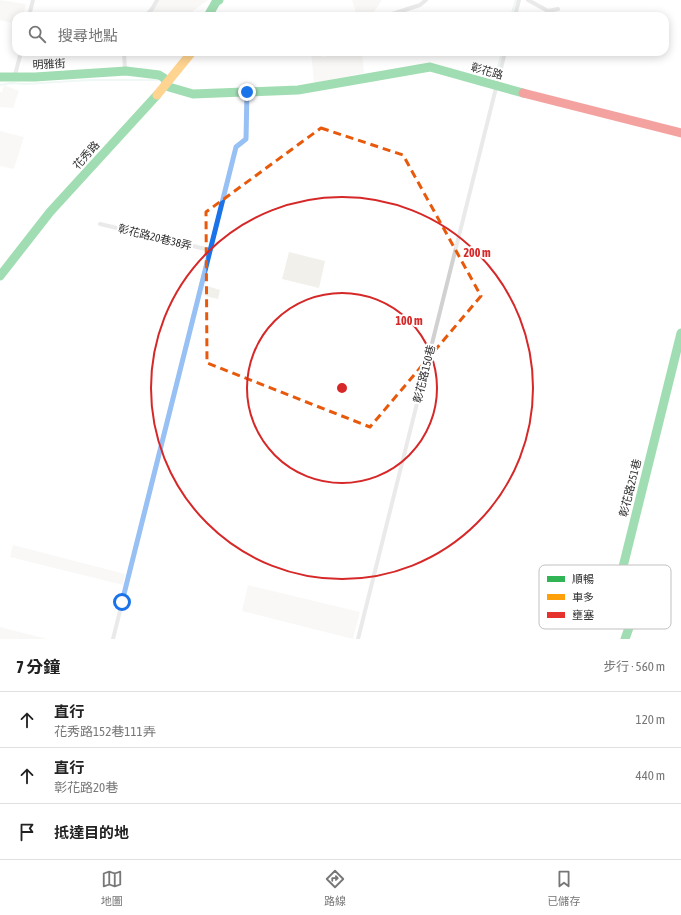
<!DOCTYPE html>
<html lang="zh-TW">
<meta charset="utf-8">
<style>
:root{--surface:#fff;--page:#f2f2f2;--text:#222;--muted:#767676;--line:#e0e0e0;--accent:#787878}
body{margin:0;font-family:"Asap Condensed","Noto Sans TC",sans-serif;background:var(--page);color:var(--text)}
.stop{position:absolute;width:12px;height:12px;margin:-9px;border:3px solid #1a73e8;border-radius:50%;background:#fff}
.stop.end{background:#1a73e8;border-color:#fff;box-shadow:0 1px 4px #0008}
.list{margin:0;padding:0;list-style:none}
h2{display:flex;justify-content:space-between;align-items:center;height:52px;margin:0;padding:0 16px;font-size:17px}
h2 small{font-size:13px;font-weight:400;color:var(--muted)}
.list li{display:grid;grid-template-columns:26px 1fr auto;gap:12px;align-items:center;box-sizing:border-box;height:56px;padding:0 16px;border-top:1px solid var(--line)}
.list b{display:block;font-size:15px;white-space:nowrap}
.list p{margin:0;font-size:13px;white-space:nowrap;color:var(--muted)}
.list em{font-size:13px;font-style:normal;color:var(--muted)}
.icon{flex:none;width:22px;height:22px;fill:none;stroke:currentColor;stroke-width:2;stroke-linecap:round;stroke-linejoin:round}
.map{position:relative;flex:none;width:681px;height:639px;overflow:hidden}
.search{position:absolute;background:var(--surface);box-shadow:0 2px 10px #0003;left:12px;right:12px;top:12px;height:44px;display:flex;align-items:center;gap:10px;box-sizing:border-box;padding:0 14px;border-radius:12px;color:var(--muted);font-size:15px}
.sheet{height:220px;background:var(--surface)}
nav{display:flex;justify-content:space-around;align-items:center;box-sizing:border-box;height:56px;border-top:1px solid var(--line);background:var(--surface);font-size:11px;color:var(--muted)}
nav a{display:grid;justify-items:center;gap:2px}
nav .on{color:var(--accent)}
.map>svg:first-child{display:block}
</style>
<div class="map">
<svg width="681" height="639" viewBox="0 0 681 639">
<rect width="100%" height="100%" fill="#fff"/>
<path fill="#f2f0eb" d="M 0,0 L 26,4 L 23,16 L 16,16 L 16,24 L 0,20 Z
M 157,0 L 208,0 L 193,11 L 192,16 L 148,16 Z
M 352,0 L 382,0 L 371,16 L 357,16 Z
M 311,52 L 321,52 L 322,57 L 351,52 L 362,52 L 364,73 L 314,83 Z
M 4,85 L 19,91 L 13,108 L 0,107 L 0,92 L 2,92 Z
M 0,131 L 24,137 L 14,169 L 0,166 Z
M 289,252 L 325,261 L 319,288 L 282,279 Z
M 204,285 L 220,290 L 218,299 L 201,295 Z
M 13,545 L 125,574 L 123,585 L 10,557 Z
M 248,585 L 360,612 L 353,639 L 242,611 Z
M 0,627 L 47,639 L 0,639 Z"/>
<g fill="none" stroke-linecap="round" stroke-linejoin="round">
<path stroke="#dbf0e6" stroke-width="2" d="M 511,16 L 516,0
M 494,81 L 502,52
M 0,85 L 11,83 L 26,84 L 89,80 L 158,80"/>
<path stroke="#d1d1d1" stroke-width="4" d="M 528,0 L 548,11 L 558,9
M 29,16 L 33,0
M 133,16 L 137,14 L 143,16
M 144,16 C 151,13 154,6 157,0
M 386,16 L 420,5 L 426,0
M 515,16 L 519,0
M 124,52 L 125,70
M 193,54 L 220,52
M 15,75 L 21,52
M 100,224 L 210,250
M 113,639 L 236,147 L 246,139 L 247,92
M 358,639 L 505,52"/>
<path stroke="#30b455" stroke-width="9" d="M 208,16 L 216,2 L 219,0
M 0,77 L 35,77 L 126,71 L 159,75 L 164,78 L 169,87 L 193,94 L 298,90 L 430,67 L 523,93
M 0,276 L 50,212 L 157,95
M 625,639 L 636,608 L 619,596 L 617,591 L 681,333"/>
<path stroke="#ff9f0a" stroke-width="9" d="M 157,95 L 192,52"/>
<path stroke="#e5322d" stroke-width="9" d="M 523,93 L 681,133"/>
</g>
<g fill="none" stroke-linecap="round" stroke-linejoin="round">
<path stroke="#1a73e8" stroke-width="5" d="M 122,602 L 236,147 L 246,139 L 247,92"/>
</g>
<path d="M0 0H681V639H0ZM 321,128 L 403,155 L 481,296 L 370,427 L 207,363 L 206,212 Z" fill="#fff" fill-opacity=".55" fill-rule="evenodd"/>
<path fill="none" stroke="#e8590c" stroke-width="3" stroke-dasharray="8 5" stroke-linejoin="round" d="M 321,128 L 403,155 L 481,296 L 370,427 L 207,363 L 206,212 Z"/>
<g fill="none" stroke="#d62828" stroke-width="2">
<circle cx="342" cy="388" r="95"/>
<circle cx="342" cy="388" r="191"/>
</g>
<g text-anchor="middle" stroke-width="4" stroke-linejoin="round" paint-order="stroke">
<g font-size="11" fill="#2f2f2f" stroke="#fff">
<text transform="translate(49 64) rotate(-3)" y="4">明雅街</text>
<text transform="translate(487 71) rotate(16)" y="4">彰花路</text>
<text transform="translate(86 155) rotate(-48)" y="4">花秀路</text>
<text transform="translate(155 237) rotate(14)" y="4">彰花路20巷38弄</text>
<text transform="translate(424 374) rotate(-76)" y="4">彰花路150巷</text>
<text transform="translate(630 488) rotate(-76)" y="4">彰花路251巷</text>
</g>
</g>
<rect x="539" y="565" width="132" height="64" rx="6" fill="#fff" stroke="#c1c1c1" stroke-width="1"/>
<rect x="547" y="576" width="18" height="6" fill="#30b455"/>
<rect x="547" y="594" width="18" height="6" fill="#ff9f0a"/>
<rect x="547" y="612" width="18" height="6" fill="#e5322d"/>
<g font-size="11" fill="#2f2f2f">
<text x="572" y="583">順暢</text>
<text x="572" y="601">車多</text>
<text x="572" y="619">壅塞</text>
</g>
<circle cx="342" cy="388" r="6" fill="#d62828" stroke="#fff" stroke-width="2"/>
<g font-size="12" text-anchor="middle" font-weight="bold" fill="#d62828" stroke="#fff" stroke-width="4" stroke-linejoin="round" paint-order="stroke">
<text x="477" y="257">200 m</text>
<text x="409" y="325">100 m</text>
</g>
</svg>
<div class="stop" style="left:122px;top:602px"></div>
<div class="stop end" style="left:247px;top:92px"></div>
<div class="search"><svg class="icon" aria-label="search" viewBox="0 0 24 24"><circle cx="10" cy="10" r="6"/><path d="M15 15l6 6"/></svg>搜尋地點</div>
</div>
<section class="sheet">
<h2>7 分鐘<small>步行 · 560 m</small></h2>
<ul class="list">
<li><svg class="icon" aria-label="ahead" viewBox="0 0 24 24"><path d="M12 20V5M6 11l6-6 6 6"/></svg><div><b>直行</b><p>花秀路152巷111弄</p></div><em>120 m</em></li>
<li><svg class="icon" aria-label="ahead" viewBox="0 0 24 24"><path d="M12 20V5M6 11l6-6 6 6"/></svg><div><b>直行</b><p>彰花路20巷</p></div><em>440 m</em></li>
<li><svg class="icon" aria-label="arrive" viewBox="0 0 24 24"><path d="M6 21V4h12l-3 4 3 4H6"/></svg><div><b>抵達目的地</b></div></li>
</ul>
</section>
<nav>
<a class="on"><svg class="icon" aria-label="map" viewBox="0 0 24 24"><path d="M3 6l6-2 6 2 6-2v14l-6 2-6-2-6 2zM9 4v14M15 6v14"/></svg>地圖</a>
<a><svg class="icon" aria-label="directions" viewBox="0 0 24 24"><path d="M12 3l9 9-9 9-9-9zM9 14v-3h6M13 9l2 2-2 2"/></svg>路線</a>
<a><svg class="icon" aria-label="saved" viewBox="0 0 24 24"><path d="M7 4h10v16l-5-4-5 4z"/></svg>已儲存</a>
</nav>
